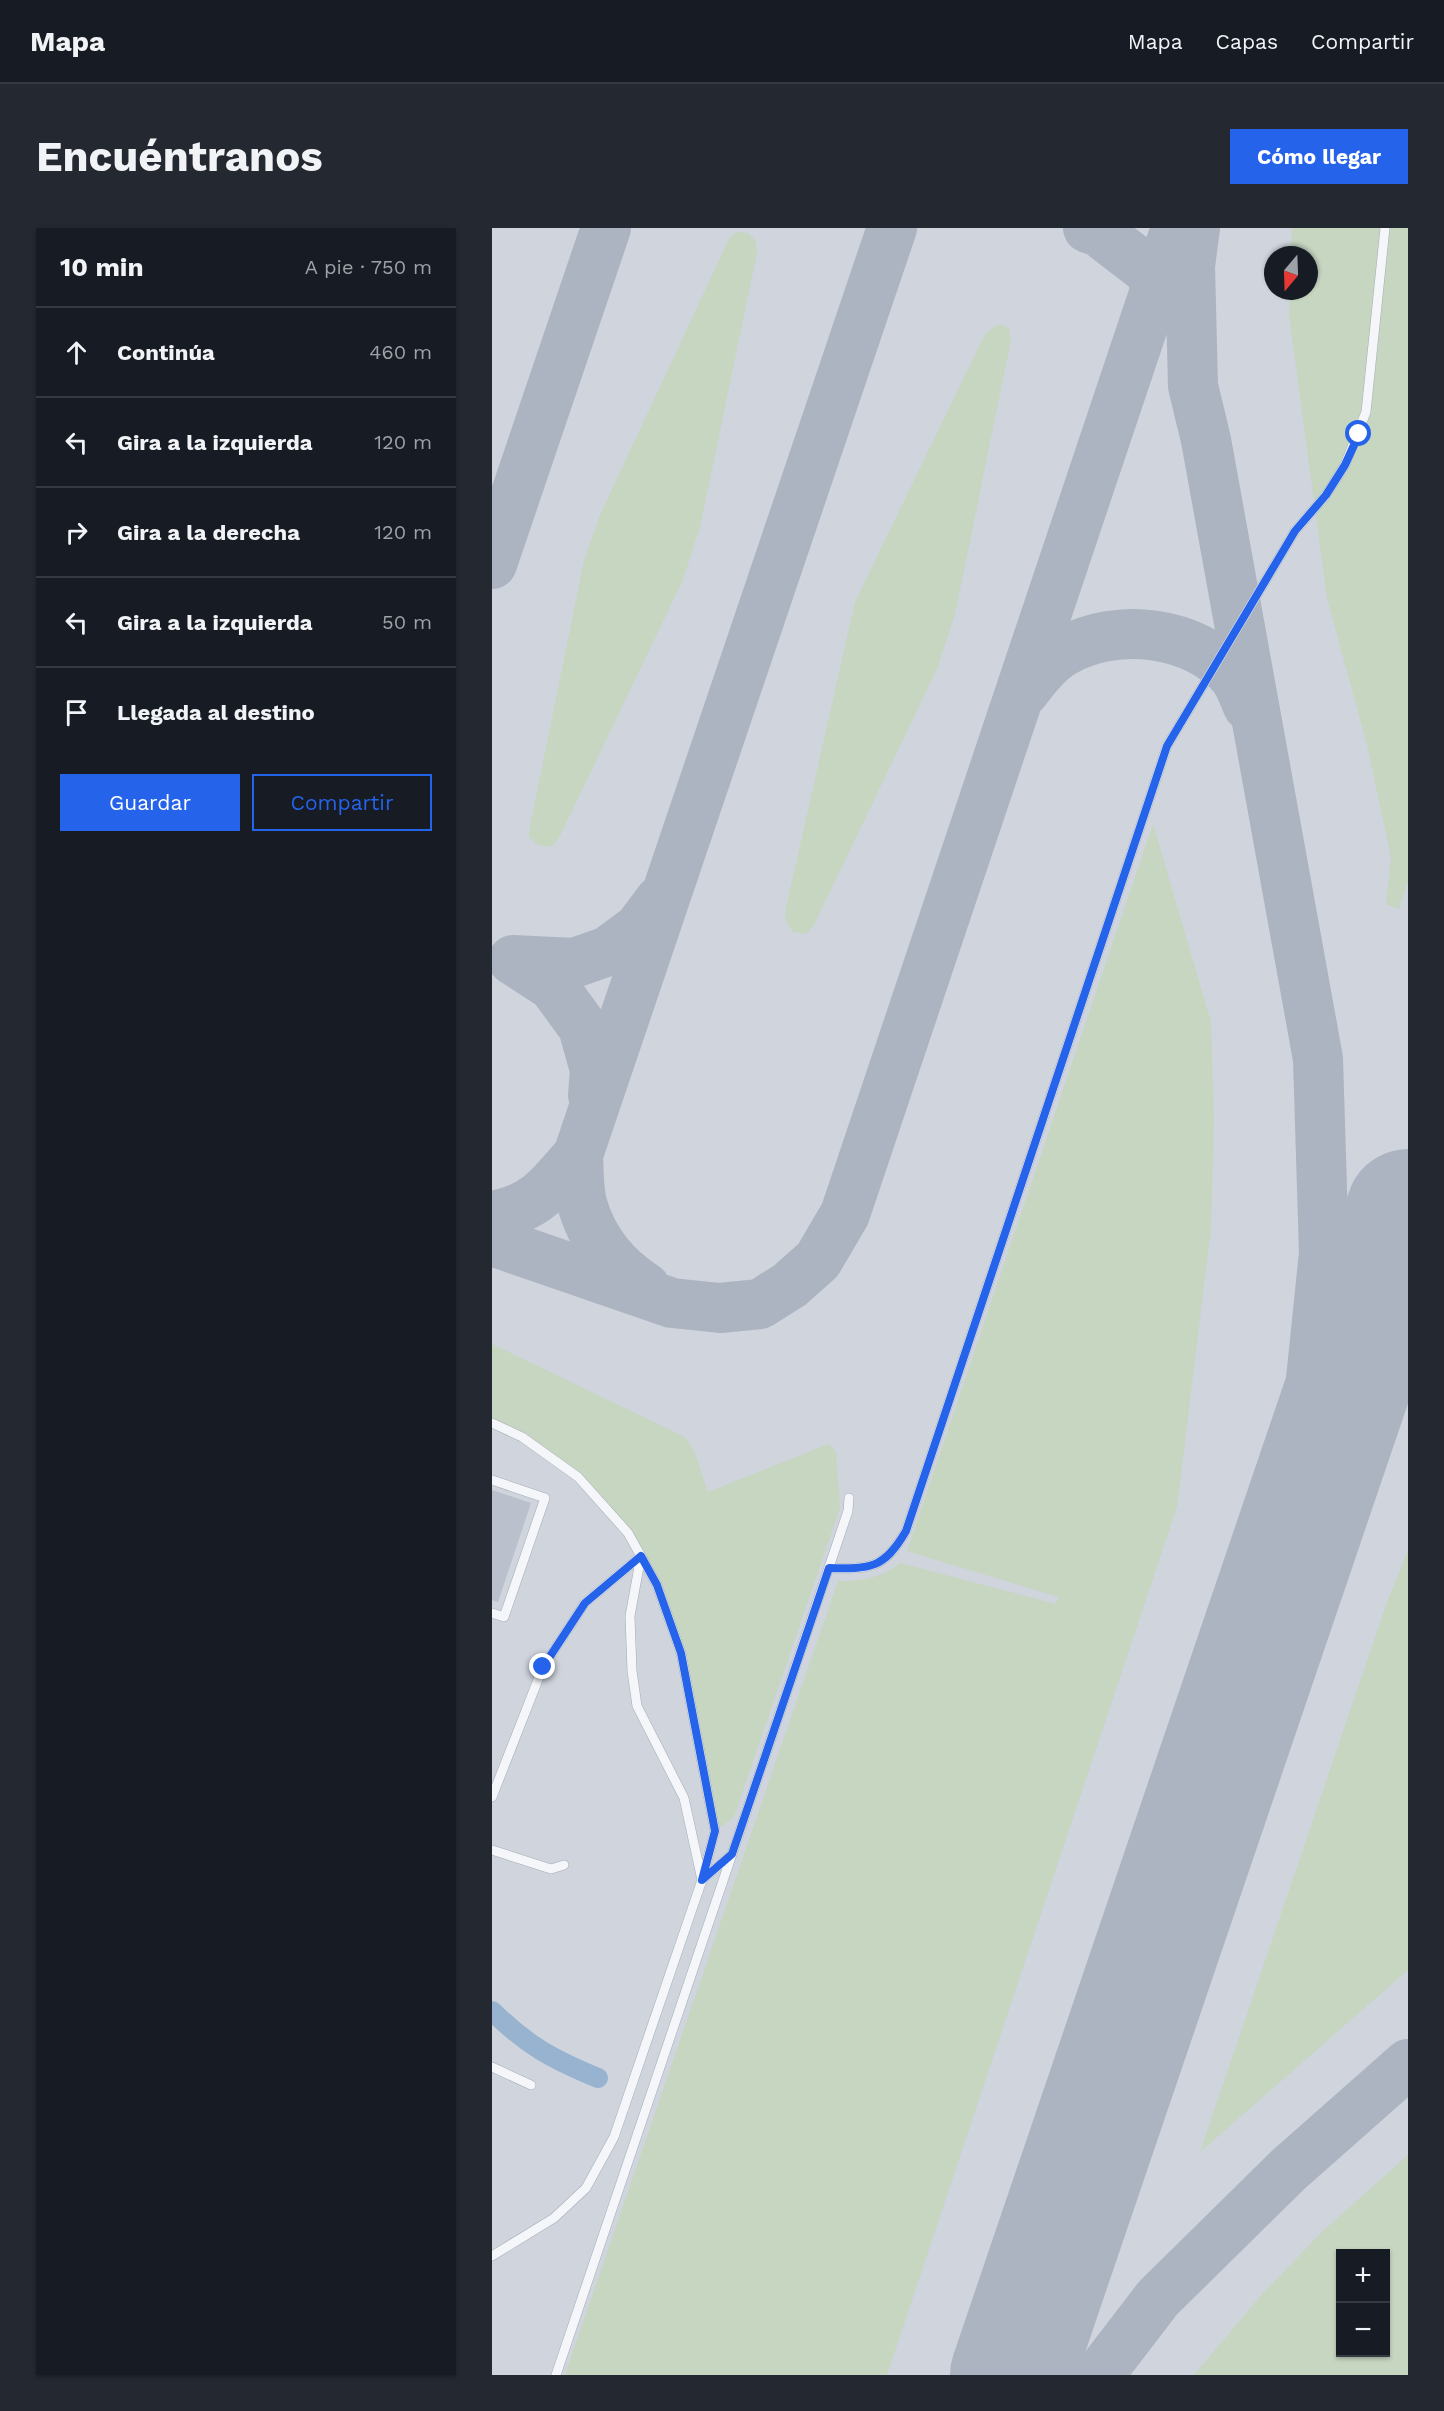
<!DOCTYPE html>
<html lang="es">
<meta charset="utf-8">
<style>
:root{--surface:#171b24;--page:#242831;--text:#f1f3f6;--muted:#9ea1a6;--line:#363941;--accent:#2563eb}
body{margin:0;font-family:"Work Sans",sans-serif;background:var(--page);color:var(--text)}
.controls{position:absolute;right:18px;bottom:18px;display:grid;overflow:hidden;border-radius:0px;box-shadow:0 2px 4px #0004}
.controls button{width:54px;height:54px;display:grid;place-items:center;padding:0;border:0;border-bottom:2px solid var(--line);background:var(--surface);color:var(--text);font:30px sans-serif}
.compass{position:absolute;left:772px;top:18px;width:54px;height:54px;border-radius:50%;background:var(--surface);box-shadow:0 2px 4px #0004;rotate:199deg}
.stop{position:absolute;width:18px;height:18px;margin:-14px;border:4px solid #2563eb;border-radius:50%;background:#fff}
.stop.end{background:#2563eb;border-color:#fff;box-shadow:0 2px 6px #0008}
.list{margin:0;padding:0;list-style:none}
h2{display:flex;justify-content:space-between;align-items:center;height:78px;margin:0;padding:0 24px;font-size:26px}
h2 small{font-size:20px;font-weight:400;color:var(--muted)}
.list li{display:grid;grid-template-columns:39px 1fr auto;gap:18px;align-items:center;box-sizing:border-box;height:90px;padding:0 24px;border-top:2px solid var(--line)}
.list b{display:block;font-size:22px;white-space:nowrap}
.list em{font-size:20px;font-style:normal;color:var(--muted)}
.actions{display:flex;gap:12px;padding:18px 24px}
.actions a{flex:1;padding:14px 0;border:2px solid var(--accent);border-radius:0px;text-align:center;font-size:21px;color:var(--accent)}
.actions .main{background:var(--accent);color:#fff}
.icon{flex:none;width:33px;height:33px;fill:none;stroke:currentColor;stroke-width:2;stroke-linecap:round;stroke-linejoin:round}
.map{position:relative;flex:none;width:916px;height:2147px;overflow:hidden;border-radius:0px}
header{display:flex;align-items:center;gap:36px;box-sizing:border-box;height:84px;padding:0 30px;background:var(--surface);border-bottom:2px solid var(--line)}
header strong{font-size:28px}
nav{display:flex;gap:33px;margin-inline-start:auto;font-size:21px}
.intro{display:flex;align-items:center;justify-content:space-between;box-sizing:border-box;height:144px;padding:0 36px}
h1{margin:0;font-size:42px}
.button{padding:15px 27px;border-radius:0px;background:var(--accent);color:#fff;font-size:21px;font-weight:700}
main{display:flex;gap:36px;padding:0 36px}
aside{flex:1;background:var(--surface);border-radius:0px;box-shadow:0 2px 4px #0004}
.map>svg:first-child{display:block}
</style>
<header>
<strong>Mapa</strong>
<nav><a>Mapa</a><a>Capas</a><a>Compartir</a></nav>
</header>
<div class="intro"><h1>Encuéntranos</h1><a class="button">Cómo llegar</a></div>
<main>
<aside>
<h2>10 min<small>A pie · 750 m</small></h2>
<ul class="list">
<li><svg class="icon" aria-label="ahead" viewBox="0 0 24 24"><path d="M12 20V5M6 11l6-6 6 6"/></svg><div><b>Continúa</b></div><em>460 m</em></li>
<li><svg class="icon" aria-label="left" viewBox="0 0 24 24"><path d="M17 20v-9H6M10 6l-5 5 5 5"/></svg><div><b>Gira a la izquierda</b></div><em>120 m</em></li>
<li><svg class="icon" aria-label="right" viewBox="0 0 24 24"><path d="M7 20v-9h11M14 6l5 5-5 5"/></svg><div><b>Gira a la derecha</b></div><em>120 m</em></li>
<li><svg class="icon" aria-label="left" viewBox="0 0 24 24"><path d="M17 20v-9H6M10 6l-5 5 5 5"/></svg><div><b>Gira a la izquierda</b></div><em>50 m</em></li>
<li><svg class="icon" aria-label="arrive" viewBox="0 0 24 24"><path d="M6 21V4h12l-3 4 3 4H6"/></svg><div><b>Llegada al destino</b></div></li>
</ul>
<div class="actions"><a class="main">Guardar</a><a>Compartir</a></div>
</aside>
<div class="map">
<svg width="916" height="2147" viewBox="0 0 916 2147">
<rect width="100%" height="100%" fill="#e1e5eb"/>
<path fill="#cfd4dd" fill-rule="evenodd" d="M 0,0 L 916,0 L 916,2147 L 0,2147 ZM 781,27 L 817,27 L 817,63 L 781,63 ZM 848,2026 L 894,2026 L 894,2124 L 848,2124 Z"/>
<path fill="#c6d6c1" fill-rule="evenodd" d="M 800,0 L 916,0 L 916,654 L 907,681 L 894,676 L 899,629 L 875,517 L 835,370 L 797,87 L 798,63 L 817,63 L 817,27 L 799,27 Z
M 244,4 L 256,5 L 264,13 L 265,25 L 208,299 L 190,354 L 67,610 L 59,619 L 46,617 L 37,609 L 38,598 L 92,333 L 108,287 L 237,11 Z
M 507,96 L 517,100 L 519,112 L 463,386 L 445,441 L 322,697 L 314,706 L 301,704 L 294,694 L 293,684 L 363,374 L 493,106 Z
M 661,596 L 719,794 L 722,893 L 719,1000 L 685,1279 L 395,2147 L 73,2147 L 346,1353 C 371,1353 387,1351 408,1335 L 564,1376 L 566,1369 L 415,1323 Z
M 0,1116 L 193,1209 L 202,1222 L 216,1264 L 337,1216 L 344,1224 L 348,1280 L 242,1589 L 223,1603 L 189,1425 L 165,1357 L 136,1305 L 86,1249 L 34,1205 L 0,1192 Z
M 916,1322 L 916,1742 L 708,1924 L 894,1377 Z
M 916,1927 L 916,2147 L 702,2147 L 771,2065 L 831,2003 ZM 848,2026 L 894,2026 L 894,2124 L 848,2124 Z"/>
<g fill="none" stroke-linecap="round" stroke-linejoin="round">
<path stroke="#98b3cf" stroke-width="20" d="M 0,1783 C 36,1818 60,1831 106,1850"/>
<path stroke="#acb4c1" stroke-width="50" d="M 596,0 L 607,4 L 655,41 L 680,80
M 703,0 L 698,38 L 701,158 L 714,212 L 826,831 L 832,1025 L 812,1219 L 745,1490
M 0,336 L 114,0
M 531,465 C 543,450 556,432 573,423 C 624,394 703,402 742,449 C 748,457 752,469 756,478
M 21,732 L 82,735 L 116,723 L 147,700 L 168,672
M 21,732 L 61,758 L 91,799 L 103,842 L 101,867
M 86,927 C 87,943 86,963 91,979 C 101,1012 123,1040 153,1059
M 0,988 C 45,980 58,959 86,927 L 400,0
M 0,1013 L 180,1075 L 228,1080 L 268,1076 L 298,1057 L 326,1032 L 353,986 L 684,0
M 808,1335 L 850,1235 L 916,1121
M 607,2147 L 666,2070 L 796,1942 L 916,1836"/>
<path stroke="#acb4c1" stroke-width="124" d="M 520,2147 L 916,983"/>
</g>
<path fill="#bac1cc" d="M 0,1262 L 39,1275 L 6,1374 L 0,1372 Z"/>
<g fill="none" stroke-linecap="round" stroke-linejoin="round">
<defs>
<path id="service" d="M 0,1195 L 30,1209 L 86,1249 L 136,1305 L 165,1357 L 189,1425 L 223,1603 L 210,1652 L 122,1909 L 94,1960 L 62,1990 L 0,2028
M 0,1252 L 53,1270 L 12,1389 L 0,1385
M 149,1328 L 138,1388 L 140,1443 L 145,1478 L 192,1570 L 210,1652 L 238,1628
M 337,1340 C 378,1341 392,1341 414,1303 L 675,518 L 803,303 L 834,267 L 853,237 L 874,184 L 893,0
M 0,1569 L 51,1439 L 93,1375 L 149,1328
M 0,1622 L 59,1641 L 72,1637
M 0,1839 L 39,1857
M 64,2147 L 356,1283 L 357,1270"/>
</defs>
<use href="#service" stroke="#a5acb6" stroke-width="10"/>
<use href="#service" stroke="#f4f6f9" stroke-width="9"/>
</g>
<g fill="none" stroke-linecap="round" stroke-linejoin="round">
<path stroke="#2563eb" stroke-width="8" d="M 51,1439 L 93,1375 L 149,1328 L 165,1357 L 189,1425 L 223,1603 L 210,1652 L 240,1626 L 337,1340 C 378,1341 392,1341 414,1303 L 675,518 L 803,303 L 834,267 L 853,237 L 867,206"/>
</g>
</svg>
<div class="controls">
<button>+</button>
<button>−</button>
</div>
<svg class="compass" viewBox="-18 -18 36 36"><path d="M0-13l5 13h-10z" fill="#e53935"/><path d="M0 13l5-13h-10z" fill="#9ea1a6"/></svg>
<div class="stop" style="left:867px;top:206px"></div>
<div class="stop end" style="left:51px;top:1439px"></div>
</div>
</main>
